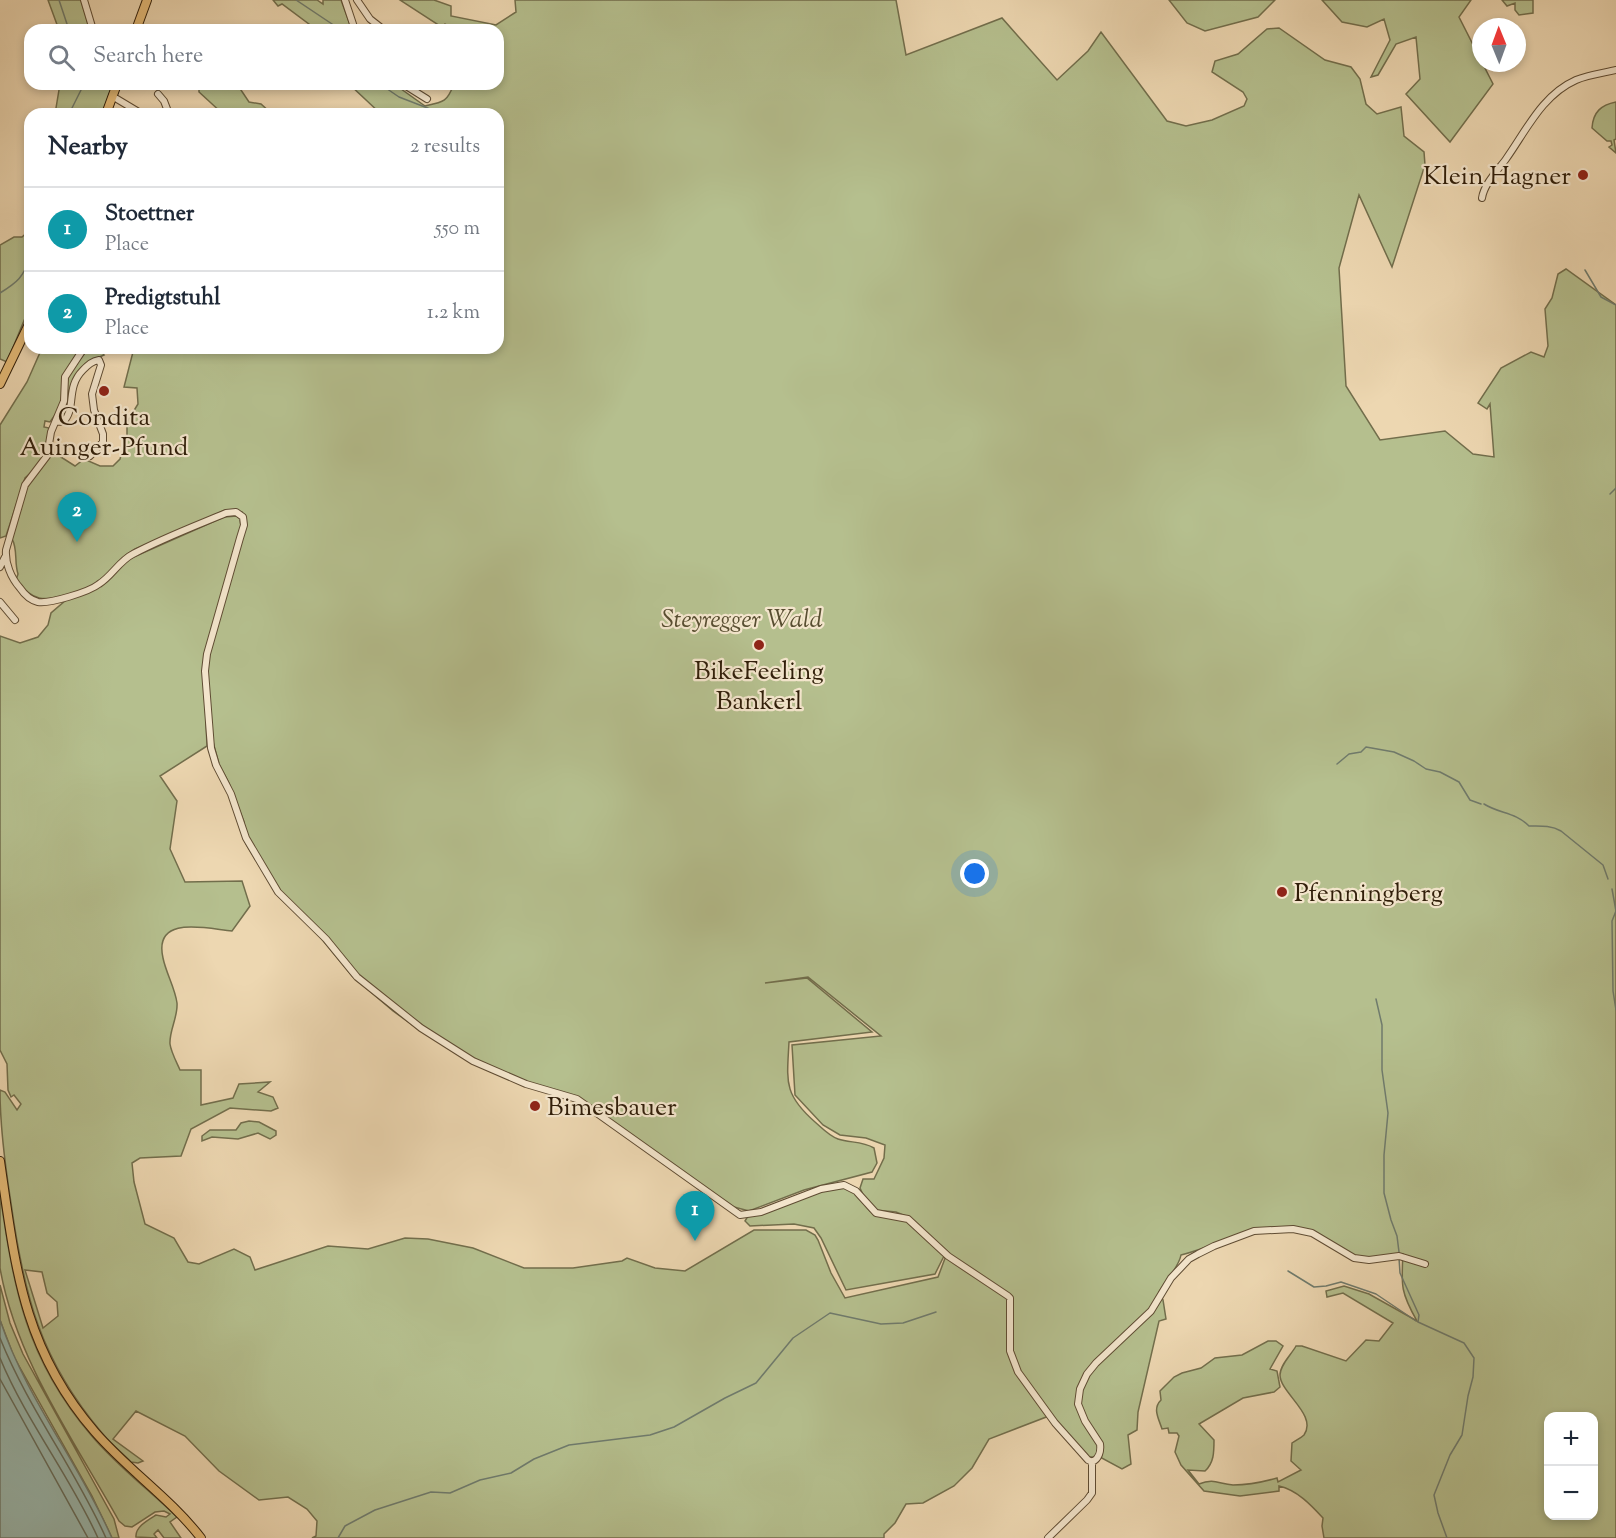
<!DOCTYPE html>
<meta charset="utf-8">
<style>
:root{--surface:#fff;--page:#f2f2f3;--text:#1f2937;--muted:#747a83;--line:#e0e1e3;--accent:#db2777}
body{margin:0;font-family:"Sorts Mill Goudy",serif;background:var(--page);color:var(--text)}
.controls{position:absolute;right:18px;bottom:18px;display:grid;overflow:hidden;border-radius:12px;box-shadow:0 3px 9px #0003}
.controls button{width:54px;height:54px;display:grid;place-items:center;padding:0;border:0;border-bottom:2px solid var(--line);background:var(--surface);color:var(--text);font:30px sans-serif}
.compass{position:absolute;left:1472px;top:18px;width:54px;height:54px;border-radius:50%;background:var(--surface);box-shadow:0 3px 9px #0003;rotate:359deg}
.you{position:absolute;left:975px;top:874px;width:21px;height:21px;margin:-15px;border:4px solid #fff;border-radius:50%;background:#1a73e8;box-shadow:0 0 0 9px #1a73e833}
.badge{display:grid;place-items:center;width:39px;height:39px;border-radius:50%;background:var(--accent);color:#fff;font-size:20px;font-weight:700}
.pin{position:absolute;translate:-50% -50px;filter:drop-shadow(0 2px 3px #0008)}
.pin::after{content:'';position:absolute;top:32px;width:21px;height:18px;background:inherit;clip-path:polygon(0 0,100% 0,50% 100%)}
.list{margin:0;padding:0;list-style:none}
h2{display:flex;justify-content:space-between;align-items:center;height:78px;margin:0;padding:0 24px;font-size:26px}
h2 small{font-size:20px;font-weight:400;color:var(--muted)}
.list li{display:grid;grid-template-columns:39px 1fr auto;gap:18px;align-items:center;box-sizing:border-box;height:84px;padding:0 24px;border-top:2px solid var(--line)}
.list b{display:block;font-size:22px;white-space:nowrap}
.list p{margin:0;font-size:20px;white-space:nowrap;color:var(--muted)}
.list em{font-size:20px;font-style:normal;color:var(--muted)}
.icon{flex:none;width:33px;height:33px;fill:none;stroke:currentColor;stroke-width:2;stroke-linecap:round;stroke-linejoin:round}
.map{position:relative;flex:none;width:1616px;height:1538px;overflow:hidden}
.search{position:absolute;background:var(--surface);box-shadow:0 3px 9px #0003;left:24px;top:24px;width:480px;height:66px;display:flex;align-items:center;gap:15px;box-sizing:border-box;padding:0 21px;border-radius:18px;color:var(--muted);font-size:22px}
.panel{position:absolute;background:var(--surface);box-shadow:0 3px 9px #0003;left:24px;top:108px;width:480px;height:246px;border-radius:18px}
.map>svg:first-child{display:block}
</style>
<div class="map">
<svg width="1616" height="1538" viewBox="0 0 1616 1538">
<rect width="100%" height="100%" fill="#edd7b1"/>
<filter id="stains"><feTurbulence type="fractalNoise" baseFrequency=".00333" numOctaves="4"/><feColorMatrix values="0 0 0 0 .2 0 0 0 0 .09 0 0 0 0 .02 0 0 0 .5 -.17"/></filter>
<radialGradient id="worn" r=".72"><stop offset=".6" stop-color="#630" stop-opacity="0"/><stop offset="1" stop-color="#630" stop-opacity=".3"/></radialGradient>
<path fill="#b5bf8e" stroke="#726e4c" stroke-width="1.5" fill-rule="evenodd" d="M 48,0 L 81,0 L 90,30 L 59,30 Z
M 273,0 L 317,0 L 323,4 L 323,0 L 341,0 L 352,30 L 317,30 L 282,4 L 278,6 Z
M 400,0 L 434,0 L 451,6 L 451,16 L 496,25 L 516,12 L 515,0 L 896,0 L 906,55 L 1002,18 L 1057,80 L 1088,51 L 1101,32 L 1167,121 L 1186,126 L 1212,120 L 1244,106 L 1247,99 L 1243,92 L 1212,72 L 1215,61 L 1238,54 L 1267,29 L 1279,28 L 1325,60 L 1351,67 L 1360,79 L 1366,104 L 1377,114 L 1401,107 L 1404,136 L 1424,152 L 1425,165 L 1392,267 L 1359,195 L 1339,268 L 1346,386 L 1380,440 L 1445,431 L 1473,454 L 1494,457 L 1490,404 L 1487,409 L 1478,403 L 1501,368 L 1531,352 L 1544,357 L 1548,346 L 1545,309 L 1552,298 L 1558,274 L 1566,269 L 1616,305 L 1616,1538 L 1324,1538 L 1322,1526 L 1323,1518 C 1311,1505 1297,1490 1279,1486 L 1279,1491 L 1240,1496 L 1204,1491 L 1181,1465 L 1175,1452 L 1179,1436 L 1177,1433 L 1169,1433 L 1168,1428 L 1162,1429 C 1159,1419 1152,1409 1161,1400 L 1160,1391 L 1174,1377 L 1182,1373 L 1201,1368 L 1215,1358 L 1242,1355 L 1268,1341 L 1276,1341 L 1283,1346 L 1270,1369 L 1277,1371 L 1280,1387 L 1274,1392 L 1243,1398 L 1199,1424 L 1214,1440 C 1214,1452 1214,1463 1205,1471 L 1188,1470 L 1199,1484 C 1214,1478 1219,1484 1233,1485 C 1248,1485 1263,1482 1277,1478 L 1278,1482 L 1301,1470 L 1291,1461 L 1292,1443 C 1296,1440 1301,1438 1304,1435 C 1318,1415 1280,1393 1280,1375 C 1280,1365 1291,1355 1296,1346 L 1302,1346 L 1346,1361 L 1366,1340 L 1379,1341 L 1393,1323 L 1343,1293 L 1327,1297 L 1326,1291 L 1344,1286 L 1369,1294 L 1417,1321 C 1401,1293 1401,1286 1403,1254 C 1387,1255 1369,1261 1353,1255 C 1335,1249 1324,1232 1305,1229 C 1254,1219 1226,1244 1181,1255 C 1179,1267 1166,1280 1159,1292 L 1163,1300 L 1166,1319 L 1159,1321 L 1138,1412 L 1137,1430 L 1128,1435 L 1131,1464 L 1122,1469 L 1100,1457 L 1089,1457 L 1049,1416 L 989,1439 L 972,1468 L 954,1486 L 923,1503 L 906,1504 L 895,1523 L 884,1534 L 884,1538 L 312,1538 L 316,1536 L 317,1521 L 307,1509 L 288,1497 L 259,1500 L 219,1471 L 185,1436 L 136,1411 L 113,1439 L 143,1461 L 138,1463 L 131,1462 C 121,1452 110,1443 102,1433 C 40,1360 24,1295 11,1203 C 5,1165 0,1129 0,1090 L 5,1092 L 17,1110 L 21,1104 L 14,1095 L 11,1097 L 8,1090 L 7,1064 L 0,1050 L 0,636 L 20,643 L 38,637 L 48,625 L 51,613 L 73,594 C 44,600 35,604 16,580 L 18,574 C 14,562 18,549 12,539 C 16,524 18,506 25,491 C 32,476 47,467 50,450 L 75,466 L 84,459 L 100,466 L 113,466 L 120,459 L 127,436 L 127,422 L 138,404 L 137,388 L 124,387 L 134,348 L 498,348 L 498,114 L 381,114 L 349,84 L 394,84 L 425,106 C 444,102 447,102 454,84 L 498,84 L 498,30 L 455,30 L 445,24 L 443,28 ZM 225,510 L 242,512 L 246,521 L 213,638 L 206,671 L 213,742 L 219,764 L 229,783 L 244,822 L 240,829 L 246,844 L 278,896 L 311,926 L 352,976 L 393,1011 L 421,1031 L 523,1085 L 581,1103 L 734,1207 L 749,1211 L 804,1190 L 872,1172 L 877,1163 L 874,1148 C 862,1141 850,1143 838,1139 C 829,1136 822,1128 815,1122 C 783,1094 787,1081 789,1042 L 872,1032 L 807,978 L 765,983 L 808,977 L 881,1036 L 792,1045 L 795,1095 L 823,1125 L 840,1135 L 866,1138 L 885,1145 L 884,1158 L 874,1179 L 863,1179 L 860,1188 L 865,1199 L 875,1210 L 896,1212 L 908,1217 L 947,1253 L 938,1277 L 845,1298 L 831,1273 L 818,1240 L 815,1235 L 806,1230 L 754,1230 L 685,1271 L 655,1268 L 627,1258 L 622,1261 L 573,1268 L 524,1268 L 473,1248 L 428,1239 L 405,1238 L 368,1249 L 328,1246 L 255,1270 L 250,1257 L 234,1249 L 199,1264 L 188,1262 L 174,1238 L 145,1224 L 134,1182 L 132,1163 L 140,1158 L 181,1156 L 191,1129 L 230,1108 L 271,1111 L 278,1108 L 273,1097 L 258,1092 L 270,1082 L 239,1084 L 233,1098 L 201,1105 L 201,1070 L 180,1070 C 177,1063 171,1052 170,1044 C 169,1031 178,1017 177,1003 C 175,988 166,973 163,958 C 153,914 208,929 232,931 L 250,906 L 242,881 L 185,882 L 170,849 L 177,801 L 160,776 L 207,746 L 204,675 L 241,527 L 240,519 L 237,516 L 224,517 L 129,559 L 126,555 L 135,549 L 168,536 ZM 25,1270 L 42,1272 L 47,1293 L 57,1302 L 58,1316 L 43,1328 ZM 1548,1416 L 1594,1416 L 1594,1516 L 1548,1516 Z
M 1169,0 L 1275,0 L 1258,17 L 1205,31 L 1187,23 Z
M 1322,0 L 1471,0 L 1459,17 L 1493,84 L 1450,142 L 1406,94 L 1420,79 L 1416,37 L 1396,44 L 1378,75 L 1371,77 L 1390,40 L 1384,19 L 1367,27 L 1342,22 Z
M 1502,0 L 1533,0 L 1533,13 L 1519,15 L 1515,10 L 1515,3 L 1507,6 Z
M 60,84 L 113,84 L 102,114 L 55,114 Z
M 199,84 L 237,84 L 249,102 L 261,104 L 272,114 L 262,114 L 259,110 L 253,109 L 249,114 L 223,114 L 199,92 Z
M 1616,102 L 1616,139 L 1614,140 L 1616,153 L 1609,147 L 1612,145 L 1611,141 L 1607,141 L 1592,128 C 1593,112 1601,105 1616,102 Z
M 30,230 L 30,306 L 7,362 L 0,359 L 0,245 L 14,237 L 22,237 Z
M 42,348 L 81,348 L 72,364 L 60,408 L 50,422 L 45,421 L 44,427 L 49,428 L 43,462 L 25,478 L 6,536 L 0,538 L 0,425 L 27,382 Z
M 89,348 L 98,348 L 104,355 C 68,369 72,386 65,419 L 60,419 L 67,400 L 66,384 L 69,373 Z
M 249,1121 L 259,1122 L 276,1131 L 276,1135 L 270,1139 L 258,1133 L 238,1139 L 212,1137 L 202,1141 L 202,1136 L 210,1130 L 236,1130 L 241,1123 Z
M 838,1186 L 852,1190 L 870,1211 L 909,1222 L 944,1256 L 935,1274 L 846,1290 L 821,1238 L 814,1228 L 794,1224 L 750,1226 L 745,1221 L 748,1216 Z
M 0,1194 C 14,1290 26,1359 91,1435 C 116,1465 149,1490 177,1517 L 170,1522 L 181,1538 L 164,1538 L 158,1530 L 154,1534 L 157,1538 L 136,1537 C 135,1527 148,1520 156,1515 L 166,1517 L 170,1514 L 164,1511 L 155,1512 L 132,1527 L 125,1526 L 119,1521 C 74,1440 16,1360 0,1268 Z
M 0,1285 L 10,1323 L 23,1354 L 114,1519 L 119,1538 L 112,1538 L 92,1496 L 14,1357 L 0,1320 Z"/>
<path fill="#99b9b0" stroke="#6f7b6d" stroke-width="1.5" d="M 0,1320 C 26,1398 79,1463 112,1538 L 0,1538 Z"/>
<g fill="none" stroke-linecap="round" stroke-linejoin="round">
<path stroke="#646c5c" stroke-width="1.5" d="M 0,1338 C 28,1408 75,1469 106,1538
M 0,1358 C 26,1421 70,1476 98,1538
M 0,1379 L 88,1538"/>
<path stroke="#6f7b6d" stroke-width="1.5" d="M 59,0 L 69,30
M 296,0 L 341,30
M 380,84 L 399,97 L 443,114
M 69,114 L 84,84
M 1585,270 L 1601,297 L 1616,305
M 0,293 C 18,282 23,277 30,258
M 1610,494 L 1616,488
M 1337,764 L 1349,754 L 1361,752 L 1366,747 L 1394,752 L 1414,761 L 1426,769 L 1440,772 L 1459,782 L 1470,800 L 1481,804
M 1484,804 C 1500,814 1515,812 1529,826 C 1540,826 1551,825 1561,831 L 1603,865 L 1608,879
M 1612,889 L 1616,911 L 1612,921 L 1613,991 L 1616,1010
M 1376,999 L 1382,1025 L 1382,1070 L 1388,1113 L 1384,1155 L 1384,1193 L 1391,1220 L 1397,1236 L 1399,1252
M 1399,1258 L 1400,1273 L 1419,1315 L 1418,1322 L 1464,1343 L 1474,1358 L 1473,1377 L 1468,1396 L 1462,1435 L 1450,1455 L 1434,1495 L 1438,1513 L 1447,1538
M 1288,1271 L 1314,1287 L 1326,1286 L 1341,1282 L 1376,1294 L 1416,1321
M 338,1538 L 345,1526 L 375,1510 L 431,1492 L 450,1493 L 480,1480 L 511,1473 L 534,1459 L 569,1445 L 650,1435 L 674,1427 L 725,1398 L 756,1383 L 793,1338 L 830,1313 L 881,1324 L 903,1323 L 936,1312"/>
<defs>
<path id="minor" d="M 84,0 L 93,30
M 345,0 L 355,30
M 357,0 L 370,19 L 384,30
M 403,84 L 427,99
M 158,94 L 164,101 L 169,114
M 112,96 L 142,114
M 1482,198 C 1484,184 1498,170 1506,159 C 1526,131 1542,95 1576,80 C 1588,75 1603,73 1616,70
M 84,348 L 65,377 L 64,401 L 51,432 L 47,456 L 25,485 L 6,550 C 5,563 11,578 20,588 C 24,594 30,600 38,602 C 49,604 89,592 99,584 C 112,576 119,561 133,554 C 163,538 195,526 226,513 L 236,512 L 243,517 L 244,525 L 240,538 L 207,654 L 205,671 L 211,748 L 216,765 L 231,794 L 246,838 L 278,892 L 326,939 L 357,977 L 421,1028 L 473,1061 L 526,1084 L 577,1099 L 740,1215 L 761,1212 L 821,1189 L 844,1185 L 856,1191 L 876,1213 L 908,1219 L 948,1256 L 1008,1296 L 1010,1298 L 1010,1351 L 1018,1372 L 1055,1423 L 1088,1460 L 1092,1462
M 56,421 L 63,422 C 77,409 65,388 83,370 C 88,365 92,361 99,360 L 101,365 L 92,394 L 94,410 L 103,434 L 103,442 L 90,456
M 0,567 L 5,557
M 0,602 L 15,620
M 1048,1538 L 1087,1500 L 1092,1493 L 1092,1462 C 1099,1459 1101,1451 1100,1444 L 1085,1421 L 1078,1404 L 1080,1389 L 1087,1374 L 1096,1363 L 1151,1311 L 1171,1278 L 1189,1259 L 1198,1254 L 1214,1246 L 1254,1231 L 1293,1229 L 1312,1233 L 1354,1258 L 1369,1260 L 1399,1256 L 1425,1264"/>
<path id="major" d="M 136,30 L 147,0
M 106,114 L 117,84
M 0,384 L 30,322
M 0,1161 C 15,1264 22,1348 95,1432 C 128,1470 170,1498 201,1538"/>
</defs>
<use href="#minor" stroke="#5f4c33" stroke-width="8"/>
<use href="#major" stroke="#301e09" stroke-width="10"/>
<use href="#minor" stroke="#f3e5cc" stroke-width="6"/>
<use href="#major" stroke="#e6bc78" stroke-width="8"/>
</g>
<g fill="#8f2418" stroke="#f3e5cc" stroke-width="2">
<circle cx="1583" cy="175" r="6"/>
<circle cx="104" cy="391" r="6"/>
<circle cx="759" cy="645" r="6"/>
<circle cx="1282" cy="892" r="6"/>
<circle cx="535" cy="1106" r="6"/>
</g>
<g text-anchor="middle" stroke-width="4.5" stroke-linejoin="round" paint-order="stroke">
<g font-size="26" fill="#301e09" stroke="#f3e5cc">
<text x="1571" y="184" text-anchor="end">Klein Hagner</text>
<text x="104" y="425">Condita<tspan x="104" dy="30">Auinger-Pfund</tspan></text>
<text x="759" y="679">BikeFeeling<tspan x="759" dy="30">Bankerl</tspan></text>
<text x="1294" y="901" text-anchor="start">Pfenningberg</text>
<text x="547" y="1115" text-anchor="start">Bimesbauer</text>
</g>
<g font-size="26" font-style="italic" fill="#584e31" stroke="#f3e5cc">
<text x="742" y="627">Steyregger Wald</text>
</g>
</g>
<rect width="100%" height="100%" filter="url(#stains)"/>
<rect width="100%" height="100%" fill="url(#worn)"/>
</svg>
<div class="controls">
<button>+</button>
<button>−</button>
</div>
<svg class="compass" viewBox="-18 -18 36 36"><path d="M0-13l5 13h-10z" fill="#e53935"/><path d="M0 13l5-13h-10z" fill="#747a83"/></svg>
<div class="you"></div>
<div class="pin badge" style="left:695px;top:1241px;background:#0f9aa8">1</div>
<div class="pin badge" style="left:77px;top:542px;background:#0f9aa8">2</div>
<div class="search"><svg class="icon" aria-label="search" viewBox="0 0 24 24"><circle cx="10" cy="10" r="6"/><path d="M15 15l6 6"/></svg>Search here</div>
<section class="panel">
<h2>Nearby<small>2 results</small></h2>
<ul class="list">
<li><span class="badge" style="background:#0f9aa8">1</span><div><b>Stoettner</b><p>Place</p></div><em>550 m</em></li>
<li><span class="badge" style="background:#0f9aa8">2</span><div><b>Predigtstuhl</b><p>Place</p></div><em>1.2 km</em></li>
</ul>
</section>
</div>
